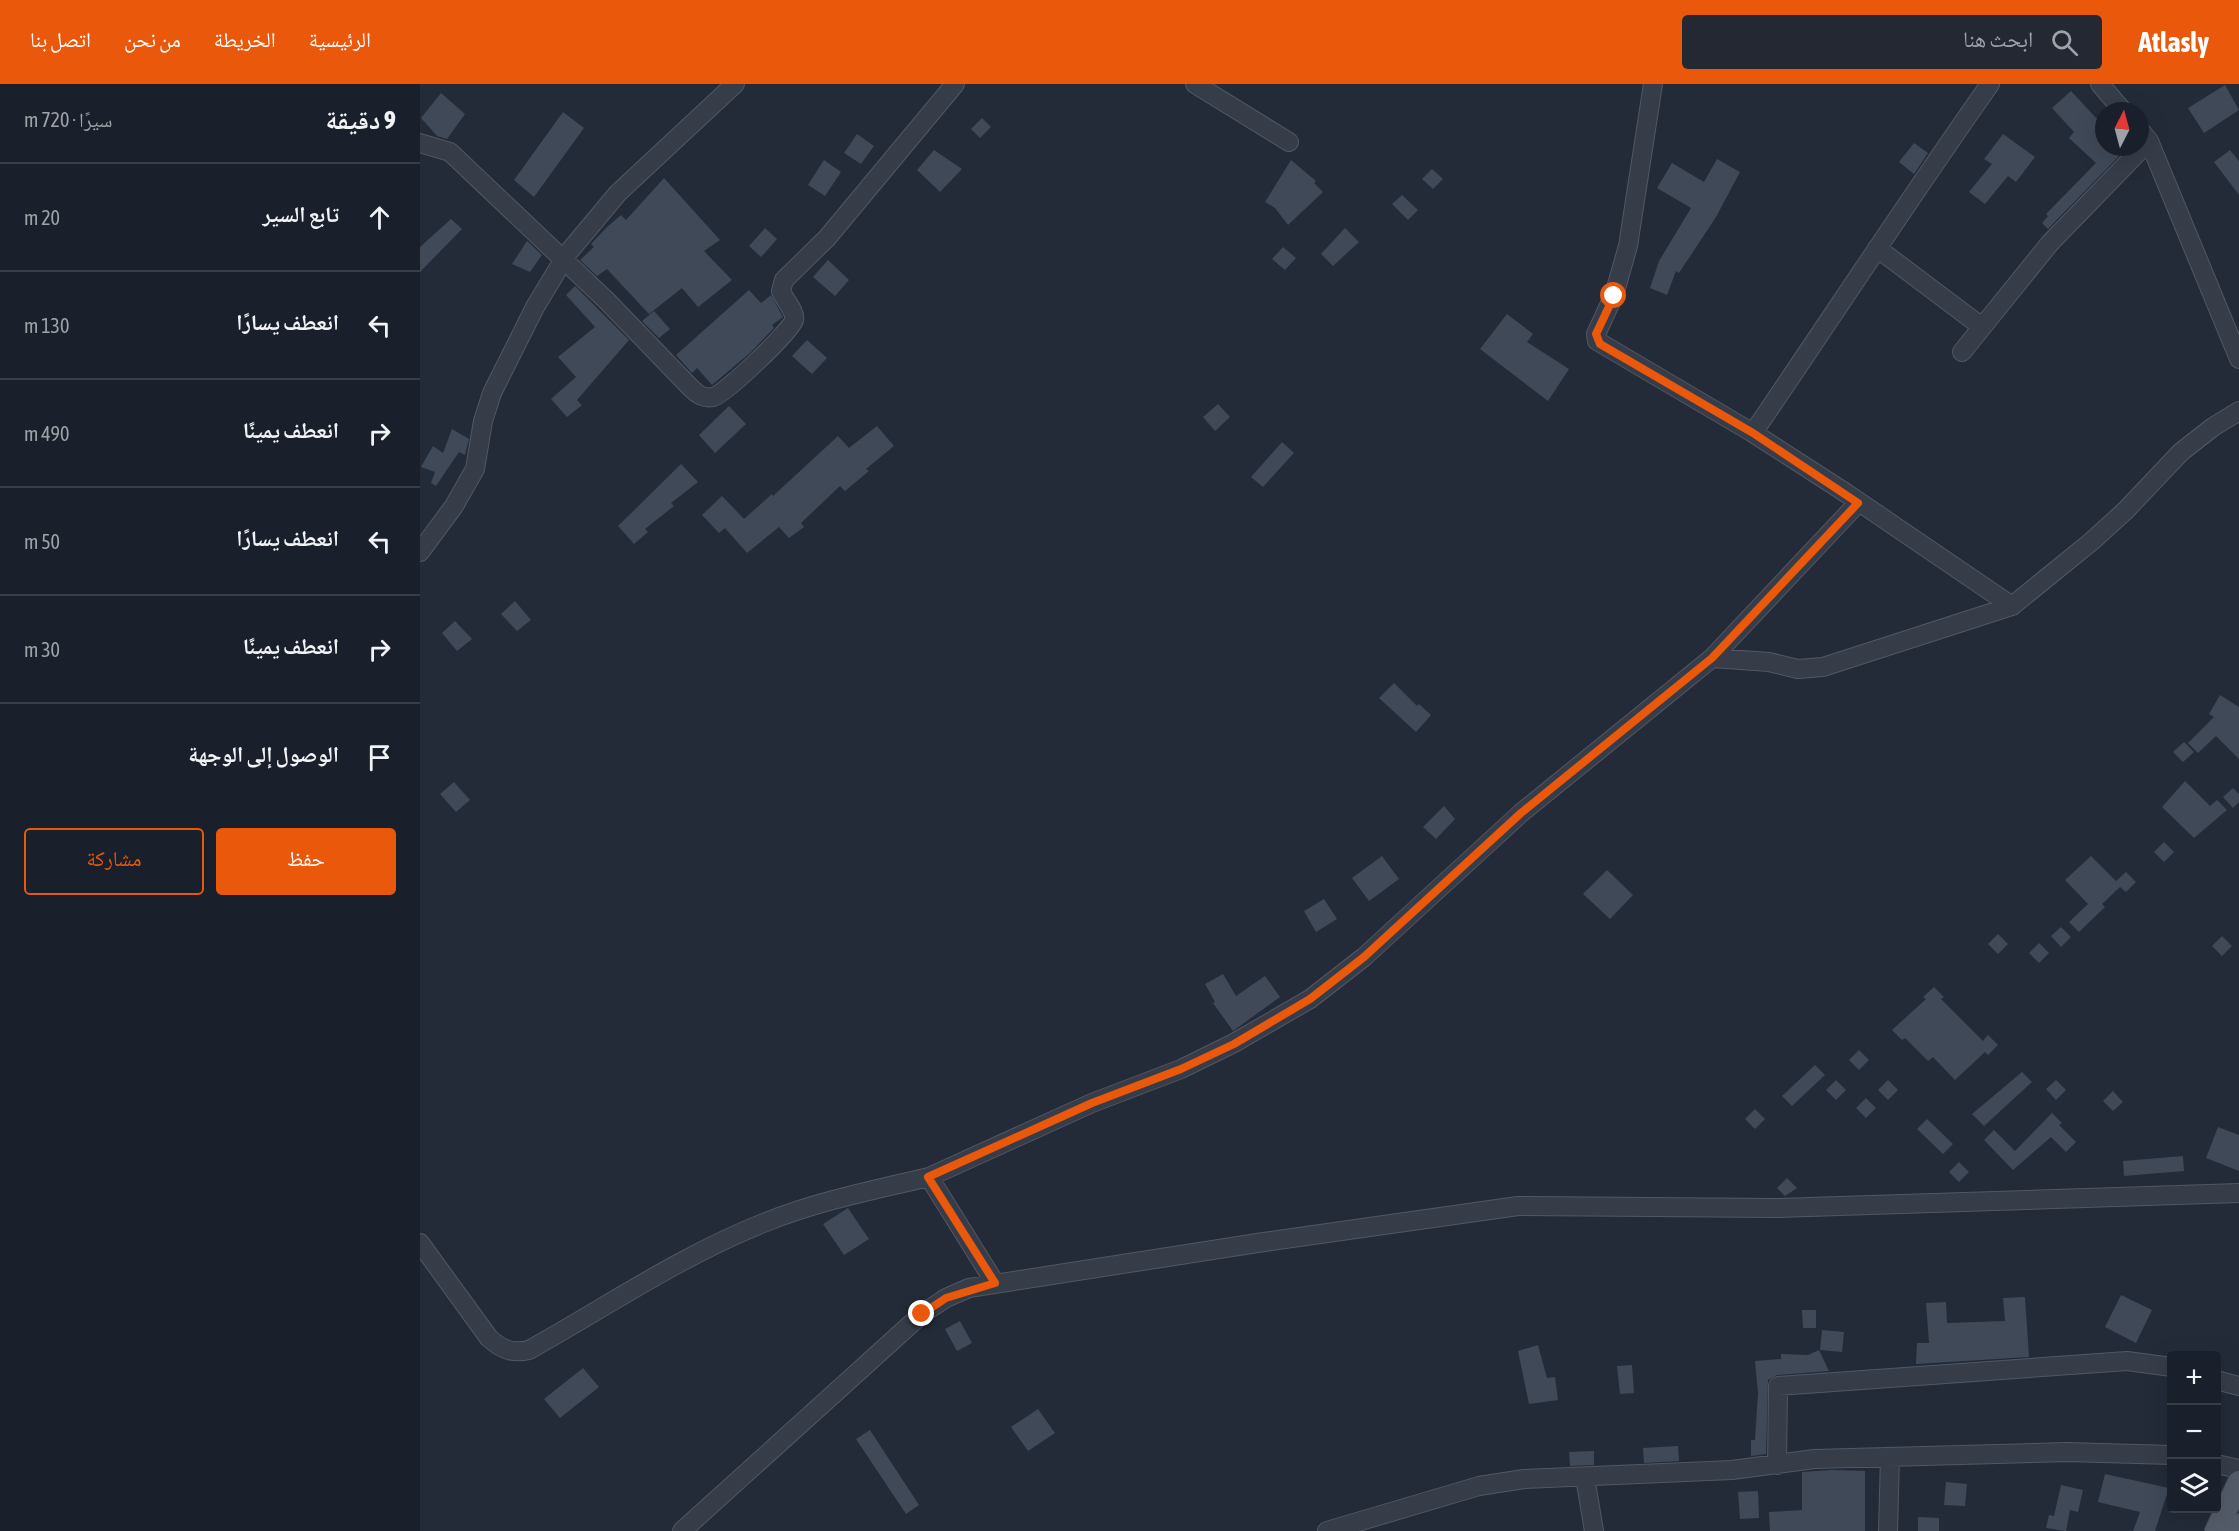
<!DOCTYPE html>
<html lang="ar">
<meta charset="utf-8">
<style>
:root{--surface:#1a202b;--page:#232833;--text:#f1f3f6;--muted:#9fa3a9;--line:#383e47;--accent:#ea580c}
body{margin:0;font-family:"Asap Condensed","Noto Naskh Arabic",sans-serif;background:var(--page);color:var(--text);direction:rtl}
.controls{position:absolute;right:18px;bottom:18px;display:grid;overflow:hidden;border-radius:6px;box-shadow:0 6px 24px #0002}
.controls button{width:54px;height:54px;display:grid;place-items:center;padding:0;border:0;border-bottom:2px solid var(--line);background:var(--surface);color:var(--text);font:30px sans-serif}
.compass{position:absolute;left:1675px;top:18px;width:54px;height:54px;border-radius:50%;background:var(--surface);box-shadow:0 6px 24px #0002;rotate:6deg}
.stop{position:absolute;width:18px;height:18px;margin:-14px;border:4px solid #ea580c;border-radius:50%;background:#fff}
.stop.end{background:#ea580c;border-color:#fff;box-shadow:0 2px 6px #0008}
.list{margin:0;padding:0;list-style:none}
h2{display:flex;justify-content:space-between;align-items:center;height:78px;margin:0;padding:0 24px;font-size:26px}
h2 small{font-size:20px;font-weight:400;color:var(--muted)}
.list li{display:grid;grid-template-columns:39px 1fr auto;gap:18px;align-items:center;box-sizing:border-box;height:108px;padding:0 24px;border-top:2px solid var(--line)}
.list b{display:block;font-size:22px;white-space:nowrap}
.list em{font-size:20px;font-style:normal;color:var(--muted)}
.actions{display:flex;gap:12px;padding:18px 24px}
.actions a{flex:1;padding:14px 0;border:2px solid var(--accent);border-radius:6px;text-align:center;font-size:21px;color:var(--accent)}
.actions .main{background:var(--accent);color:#fff}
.icon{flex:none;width:33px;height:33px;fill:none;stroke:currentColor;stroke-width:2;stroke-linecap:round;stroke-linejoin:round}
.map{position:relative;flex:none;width:1819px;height:1447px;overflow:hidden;direction:ltr}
header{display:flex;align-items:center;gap:36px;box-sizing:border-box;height:84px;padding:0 30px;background:var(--accent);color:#fff}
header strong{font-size:28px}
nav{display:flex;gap:33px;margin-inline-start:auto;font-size:21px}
.search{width:420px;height:54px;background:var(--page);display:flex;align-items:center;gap:15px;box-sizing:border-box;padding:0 21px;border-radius:6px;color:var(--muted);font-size:22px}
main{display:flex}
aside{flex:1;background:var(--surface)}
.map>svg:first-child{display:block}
</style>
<header>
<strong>Atlasly</strong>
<div class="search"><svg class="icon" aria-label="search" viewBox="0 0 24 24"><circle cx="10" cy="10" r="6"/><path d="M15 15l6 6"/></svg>ابحث هنا</div>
<nav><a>الرئيسية</a><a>الخريطة</a><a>من نحن</a><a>اتصل بنا</a></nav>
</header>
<main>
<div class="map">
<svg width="1819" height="1447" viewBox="0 0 1819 1447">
<rect width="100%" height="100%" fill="#232b39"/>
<path fill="#3f4958" d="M 1805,1 L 1819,26 L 1784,49 L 1768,24 Z
M 1651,7 L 1678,36 L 1684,29 L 1684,63 L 1698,63 L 1703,68 L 1628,145 L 1622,139 L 1628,132 L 1626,130 L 1676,79 L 1649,54 L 1654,48 L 1632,24 Z
M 21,9 L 45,30 L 27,55 L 17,52 L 1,34 Z
M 143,28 L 164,44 L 114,113 L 94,96 Z
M 562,34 L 571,43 L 560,54 L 551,45 Z
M 437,50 L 454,62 L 441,80 L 424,69 Z
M 1583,50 L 1615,73 L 1596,98 L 1588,92 L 1565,120 L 1549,108 L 1572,80 L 1564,75 Z
M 1494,59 L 1508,69 L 1494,90 L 1479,78 Z
M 514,66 L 542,85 L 520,108 L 497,86 Z
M 1810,66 L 1819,77 L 1819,111 L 1794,78 Z
M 1297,75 L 1320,88 L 1296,133 L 1259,189 L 1256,187 L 1247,211 L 1230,204 L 1239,177 L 1271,124 L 1237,104 L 1252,79 L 1284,98 Z
M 404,76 L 421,88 L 405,112 L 388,101 Z
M 871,76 L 896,97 L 894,99 L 903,108 L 868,141 L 855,124 L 845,118 Z
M 1012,85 L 1023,95 L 1013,105 L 1002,95 Z
M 244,94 L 300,156 L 284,167 L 312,196 L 278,223 L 262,204 L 229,230 L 187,185 L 177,192 L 160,176 L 174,163 L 171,160 L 187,143 L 201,131 L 206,136 Z
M 982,111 L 998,126 L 988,136 L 972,120 Z
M 31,135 L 42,145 L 0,188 L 0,163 Z
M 345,144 L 357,155 L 341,173 L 329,162 Z
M 925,144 L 939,158 L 913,182 L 901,170 Z
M 107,157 L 122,171 L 110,188 L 92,180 Z
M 863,163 L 876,174 L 865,186 L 852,175 Z
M 408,176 L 429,196 L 415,212 L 393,193 Z
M 155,202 L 209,256 L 157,316 L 162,321 L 147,333 L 131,315 L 156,293 L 138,273 L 175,243 L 146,211 Z
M 329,206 L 341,219 L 351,211 L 363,233 L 352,241 L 354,244 L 330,269 L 292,301 L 277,284 L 272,289 L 256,271 Z
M 234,227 L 250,245 L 239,254 L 222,237 Z
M 1087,230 L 1113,250 L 1107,258 L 1149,285 L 1128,317 L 1060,265 Z
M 387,256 L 407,274 L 392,290 L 372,272 Z
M 798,320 L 810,333 L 795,347 L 783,333 Z
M 309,322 L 326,340 L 295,369 L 279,351 Z
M 457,342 L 474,362 L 446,385 L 449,387 L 425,407 L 420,402 L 381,439 L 384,443 L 369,454 L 359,443 L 327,469 L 305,444 L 299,449 L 282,431 L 302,412 L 324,435 L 352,410 L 353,412 L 418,352 L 429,364 Z
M 32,345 L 49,355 L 45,371 L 39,368 L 16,402 L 11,399 L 15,388 L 1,383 L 13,362 L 23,369 Z
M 862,358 L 874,369 L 843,403 L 831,393 Z
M 261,380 L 278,398 L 251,419 L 254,422 L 225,445 L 228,448 L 214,460 L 198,442 Z
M 95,517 L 111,536 L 97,547 L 81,530 Z
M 35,537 L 52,555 L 37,567 L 22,549 Z
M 974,599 L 997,622 L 999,620 L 1011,631 L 996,648 L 959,614 Z
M 1800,611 L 1819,623 L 1819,675 L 1796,652 L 1778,669 L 1768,659 L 1794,633 L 1789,630 Z
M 1764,658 L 1774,668 L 1763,678 L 1753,668 Z
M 1765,697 L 1790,722 L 1797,716 L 1807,726 L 1774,754 L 1742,723 Z
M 34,698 L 50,716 L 36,728 L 20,710 Z
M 1813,704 L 1819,710 L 1819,718 L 1813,724 L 1803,713 Z
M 1024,722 L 1035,735 L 1016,755 L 1003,743 Z
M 1744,758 L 1754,768 L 1744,778 L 1734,768 Z
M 962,772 L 979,795 L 949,817 L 932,794 Z
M 1671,772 L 1696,797 L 1706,788 L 1716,798 L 1706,808 L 1700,803 L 1682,820 L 1685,823 L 1659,848 L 1649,838 L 1668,820 L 1645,796 Z
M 1187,786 L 1213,811 L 1190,835 L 1163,810 Z
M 904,815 L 917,835 L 896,848 L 884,827 Z
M 1641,843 L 1651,853 L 1641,863 L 1631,852 Z
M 1578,850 L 1588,860 L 1578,870 L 1568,860 Z
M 1802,852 L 1812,862 L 1802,872 L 1792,862 Z
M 1619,859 L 1629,869 L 1619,879 L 1609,869 Z
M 803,890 L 816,912 L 845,892 L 860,913 L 813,947 L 793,919 L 795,918 L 785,900 Z
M 1514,903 L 1524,913 L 1521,915 L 1563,957 L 1568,951 L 1578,961 L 1568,971 L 1565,968 L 1535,996 L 1513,973 L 1508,977 L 1485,954 L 1482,956 L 1472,946 L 1506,915 L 1503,913 Z
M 1439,966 L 1449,976 L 1439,986 L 1429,976 Z
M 1395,981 L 1405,991 L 1372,1022 L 1362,1012 Z
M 1602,988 L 1612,998 L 1564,1042 L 1552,1030 Z
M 1416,996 L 1426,1006 L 1416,1016 L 1406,1006 Z
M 1468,996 L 1478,1006 L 1468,1016 L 1458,1006 Z
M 1636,996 L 1646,1006 L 1636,1016 L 1626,1005 Z
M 1693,1007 L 1703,1018 L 1693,1027 L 1683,1017 Z
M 1446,1014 L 1456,1024 L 1446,1034 L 1436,1024 Z
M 1335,1025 L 1345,1035 L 1335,1045 L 1325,1035 Z
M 1632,1029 L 1642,1039 L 1639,1041 L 1656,1058 L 1646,1068 L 1631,1053 L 1593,1086 L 1564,1056 L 1574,1046 L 1595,1067 Z
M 1507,1035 L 1533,1060 L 1523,1070 L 1497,1045 Z
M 1798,1043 L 1819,1051 L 1819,1087 L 1786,1074 Z
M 1763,1072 L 1764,1087 L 1704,1092 L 1703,1077 Z
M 1539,1078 L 1549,1088 L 1539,1098 L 1529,1088 Z
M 1367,1094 L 1377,1104 L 1365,1112 L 1357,1104 Z
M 428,1124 L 449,1155 L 424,1171 L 403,1140 Z
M 1701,1211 L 1732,1226 L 1716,1259 L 1685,1243 Z
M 1605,1213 L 1609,1273 L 1496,1280 L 1497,1259 L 1509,1259 L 1506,1219 L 1526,1218 L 1527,1239 L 1585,1237 L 1583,1214 Z
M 1382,1226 L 1396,1226 L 1396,1244 L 1383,1244 Z
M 540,1237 L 552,1259 L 537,1267 L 525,1245 Z
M 1402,1246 L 1424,1248 L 1422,1268 L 1400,1266 Z
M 1118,1261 L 1127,1294 L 1135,1293 L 1138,1316 L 1109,1320 L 1098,1267 Z
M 1399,1266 L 1409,1287 L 1357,1291 L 1348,1296 L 1346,1370 L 1331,1372 L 1331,1356 L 1335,1356 L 1338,1309 L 1335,1277 L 1361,1275 L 1361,1270 L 1388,1271 Z
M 1212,1281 L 1214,1309 L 1200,1310 L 1197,1282 Z
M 163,1284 L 179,1303 L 140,1334 L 124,1315 Z
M 618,1325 L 635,1349 L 608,1367 L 591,1343 Z
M 450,1346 L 499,1421 L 486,1430 L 436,1355 Z
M 1258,1362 L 1259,1377 L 1224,1379 L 1223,1364 Z
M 1174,1367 L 1174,1381 L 1150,1382 L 1149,1368 Z
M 1411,1386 L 1445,1387 L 1445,1447 L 1350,1447 L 1349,1428 L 1382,1426 L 1382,1388 Z
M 1685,1390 L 1749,1404 L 1735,1447 L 1713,1447 L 1720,1428 L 1678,1418 Z
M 1526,1398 L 1547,1400 L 1545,1422 L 1524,1421 Z
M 1641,1401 L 1663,1406 L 1658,1428 L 1650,1426 L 1646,1447 L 1626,1444 L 1629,1431 L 1634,1432 Z
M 1338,1407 L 1339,1434 L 1320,1435 L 1318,1408 Z
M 1498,1433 L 1519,1434 L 1519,1447 L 1498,1447 Z"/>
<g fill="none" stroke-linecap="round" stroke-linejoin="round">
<defs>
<path id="minor" d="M 775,0 L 869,58
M 1233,0 L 1208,162 L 1194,211 L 1176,250 L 1177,257 L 1333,349 L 1426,409 L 1592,522
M 1680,0 L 1703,27
M 1720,46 L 1729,57 L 1819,275
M 0,59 L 30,68 L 186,216 L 269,302 C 276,309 282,315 293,313 C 304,311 371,247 374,236 C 376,227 364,216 361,207 L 364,196 L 407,154 L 535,0
M 1457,164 L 1562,243
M 1542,268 L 1630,159 L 1729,57
M 1333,349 C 1412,233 1489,115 1570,0
M 0,468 L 34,422 L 55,385 L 63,337 L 72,309 L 115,223 L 147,170 L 198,109 L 315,0
M 1292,574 L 1349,578 L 1378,585 L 1403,583 L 1592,522 L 1672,457 L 1706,426 L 1761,368 L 1793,343 L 1819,327
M 0,1159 L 69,1254 C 81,1265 92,1270 109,1266 C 186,1223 264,1170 346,1138 C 398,1117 454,1106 509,1093
M 575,1199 L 509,1093 L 672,1019 L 761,985 L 814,959 L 890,915 L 944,873 L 1101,729 L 1292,574 L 1438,419
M 1796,1296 L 1819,1302
M 1796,1380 L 1819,1385
M 1357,1381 L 1358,1302 L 1707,1277 L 1752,1283
M 1165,1393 L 1174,1447
M 262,1447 L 502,1230 L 526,1214 L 549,1204 L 844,1158 L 1098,1122 L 1357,1124 L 1819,1109
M 907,1447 L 1059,1402 L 1104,1395 L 1312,1386 L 1394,1375 L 1647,1368 L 1752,1371
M 1468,1447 L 1470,1373"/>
<path id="major" d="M 1796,1447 L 1819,1398
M 1816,1447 L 1819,1441"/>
</defs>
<use href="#minor" stroke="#515864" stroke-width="20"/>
<use href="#major" stroke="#3f4652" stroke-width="24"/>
<use href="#minor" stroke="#363d49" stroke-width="18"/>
<use href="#major" stroke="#545c69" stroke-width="22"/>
</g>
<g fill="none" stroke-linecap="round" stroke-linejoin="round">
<path stroke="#ea580c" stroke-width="8" d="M 502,1230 L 526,1214 L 575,1199 L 508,1093 L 672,1019 L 761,985 L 814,960 L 890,915 L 944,873 L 1101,729 L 1292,574 L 1438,419 L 1333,349 L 1180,260 L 1176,250 L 1194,212"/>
</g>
</svg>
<div class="controls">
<button>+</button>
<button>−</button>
<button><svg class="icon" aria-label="layers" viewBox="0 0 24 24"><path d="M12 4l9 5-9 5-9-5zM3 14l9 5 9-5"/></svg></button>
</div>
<svg class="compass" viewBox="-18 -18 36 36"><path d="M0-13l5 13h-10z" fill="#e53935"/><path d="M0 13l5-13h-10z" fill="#9fa3a9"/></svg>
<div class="stop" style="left:1194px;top:212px"></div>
<div class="stop end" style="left:502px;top:1230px"></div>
</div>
<aside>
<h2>9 دقيقة<small>سيرًا · 720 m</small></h2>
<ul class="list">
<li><svg class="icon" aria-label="ahead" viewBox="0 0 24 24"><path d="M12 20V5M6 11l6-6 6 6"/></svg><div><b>تابع السير</b></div><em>20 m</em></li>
<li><svg class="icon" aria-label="left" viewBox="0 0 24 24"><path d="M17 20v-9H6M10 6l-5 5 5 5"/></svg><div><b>انعطف يسارًا</b></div><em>130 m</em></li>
<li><svg class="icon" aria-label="right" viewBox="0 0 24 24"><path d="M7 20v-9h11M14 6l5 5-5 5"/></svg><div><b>انعطف يمينًا</b></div><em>490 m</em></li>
<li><svg class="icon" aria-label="left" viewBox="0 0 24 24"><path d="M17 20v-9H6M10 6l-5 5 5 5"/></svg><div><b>انعطف يسارًا</b></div><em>50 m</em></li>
<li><svg class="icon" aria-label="right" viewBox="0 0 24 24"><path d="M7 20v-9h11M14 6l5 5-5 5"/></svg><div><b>انعطف يمينًا</b></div><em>30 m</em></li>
<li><svg class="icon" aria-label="arrive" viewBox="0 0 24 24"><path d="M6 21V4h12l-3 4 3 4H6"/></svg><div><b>الوصول إلى الوجهة</b></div></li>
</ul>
<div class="actions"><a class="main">حفظ</a><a>مشاركة</a></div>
</aside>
</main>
